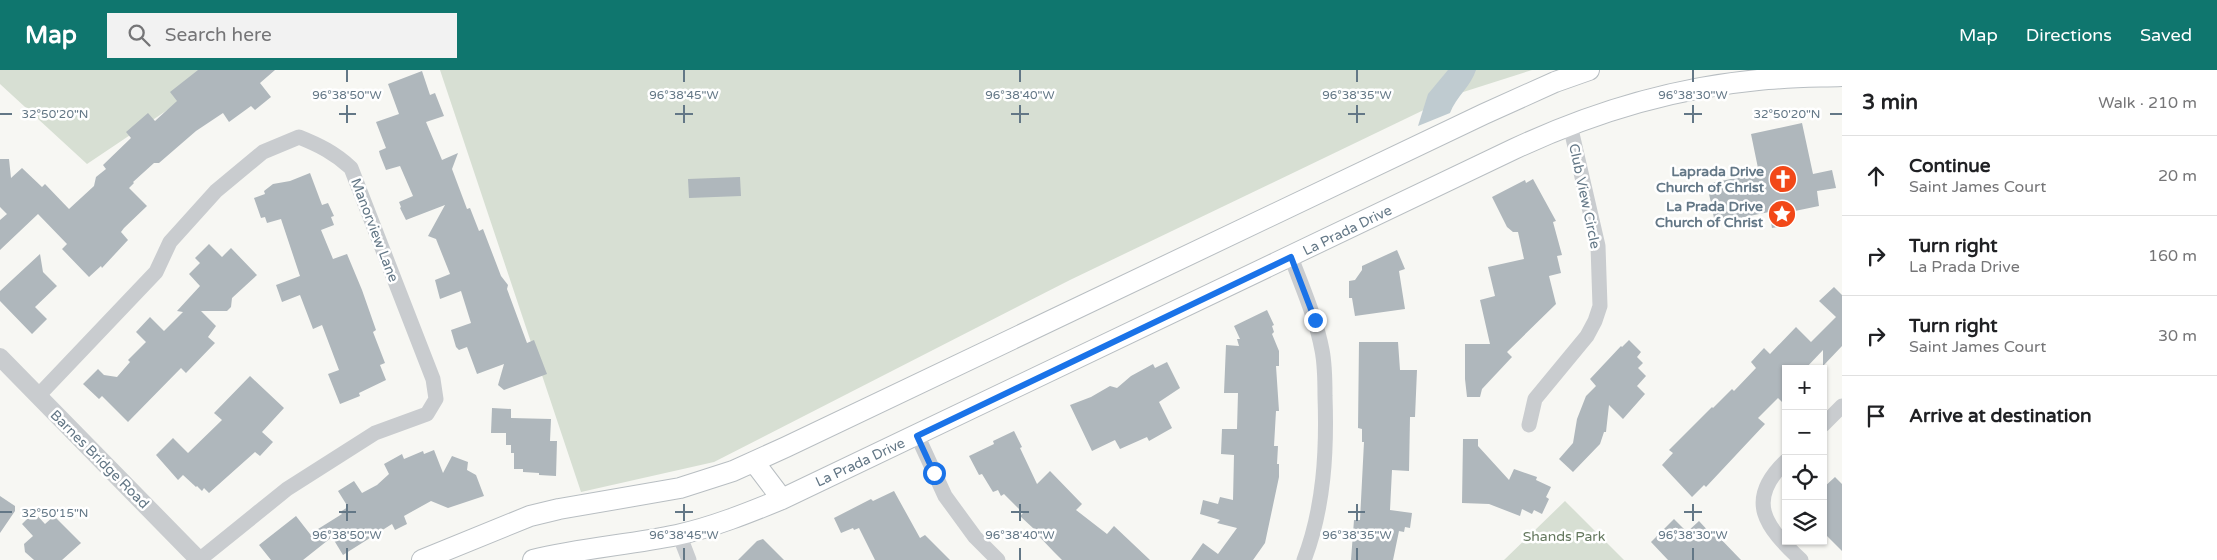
<!DOCTYPE html>
<meta charset="utf-8">
<style>
:root{--surface:#fff;--page:#f2f2f2;--text:#202124;--muted:#757577;--line:#e0e0e0;--accent:#0f766e}
body{margin:0;font-family:"Varela Round",sans-serif;background:var(--page);color:var(--text)}
.controls{position:absolute;right:15px;bottom:15px;display:grid;overflow:hidden;border-radius:0px;box-shadow:0 1px 4px #0004}
.controls button{width:45px;height:45px;display:grid;place-items:center;padding:0;border:0;border-bottom:1px solid var(--line);background:var(--surface);color:var(--text);font:25px sans-serif}
.stop{position:absolute;width:15px;height:15px;margin:-11px;border:4px solid #1a73e8;border-radius:50%;background:#fff}
.stop.end{background:#1a73e8;border-color:#fff;box-shadow:0 1px 5px #0008}
.list{margin:0;padding:0;list-style:none}
h2{display:flex;justify-content:space-between;align-items:center;height:65px;margin:0;padding:0 20px;font-size:21px}
h2 small{font-size:16px;font-weight:400;color:var(--muted)}
.list li{display:grid;grid-template-columns:32px 1fr auto;gap:15px;align-items:center;box-sizing:border-box;height:80px;padding:0 20px;border-top:1px solid var(--line)}
.list b{display:block;font-size:19px;white-space:nowrap}
.list p{margin:0;font-size:16px;white-space:nowrap;color:var(--muted)}
.list em{font-size:16px;font-style:normal;color:var(--muted)}
.icon{flex:none;width:28px;height:28px;fill:none;stroke:currentColor;stroke-width:2;stroke-linecap:round;stroke-linejoin:round}
.map{position:relative;flex:none;width:1842px;height:490px;overflow:hidden}
header{display:flex;align-items:center;gap:30px;box-sizing:border-box;height:70px;padding:0 25px;background:var(--accent);color:#fff}
header strong{font-size:24px}
nav{display:flex;gap:28px;margin-inline-start:auto;font-size:18px}
.search{width:350px;height:45px;background:var(--page);display:flex;align-items:center;gap:12px;box-sizing:border-box;padding:0 18px;border-radius:0px;color:var(--muted);font-size:19px}
main{display:flex}
aside{flex:1;background:var(--surface)}
.map>svg:first-child{display:block}
</style>
<header>
<strong>Map</strong>
<div class="search"><svg class="icon" aria-label="search" viewBox="0 0 24 24"><circle cx="10" cy="10" r="6"/><path d="M15 15l6 6"/></svg>Search here</div>
<nav><a>Map</a><a>Directions</a><a>Saved</a></nav>
</header>
<main>
<div class="map">
<svg width="1842" height="490" viewBox="0 0 1842 490">
<rect width="100%" height="100%" fill="#f7f7f3"/>
<path fill="#d7dfd3" d="M 0,0 L 227,0 L 87,94 L 0,14 Z
M 440,0 L 1532,0 L 1457,24 L 1070,210 L 714,392 L 581,422 Z
M 1565,431 L 1624,490 L 1504,490 Z"/>
<path fill="#bfcbd0" d="M 1448,0 L 1476,0 C 1471,16 1456,27 1450,43 L 1418,56 L 1428,24 Z"/>
<path fill="#afb7bc" d="M 198,0 L 275,0 L 260,13 L 271,27 L 255,40 L 251,36 L 229,52 L 223,43 L 196,61 L 159,93 L 154,93 L 133,112 L 134,113 L 129,118 L 147,136 L 124,158 L 121,162 L 128,170 L 102,198 L 101,196 L 89,207 L 62,179 L 67,174 L 38,144 L 0,180 L 0,150 L 7,144 L 0,137 L 0,89 L 9,89 L 11,108 L 22,98 L 42,117 L 45,114 L 69,139 L 94,116 L 96,107 L 106,99 L 103,95 L 131,68 L 126,62 L 148,43 L 155,51 L 177,31 L 170,22 Z
M 422,1 L 430,25 L 435,23 L 444,46 L 426,52 L 442,90 L 458,83 L 452,99 L 467,139 L 470,138 L 479,161 L 483,159 L 501,206 L 508,215 L 507,219 L 527,273 L 534,270 L 547,304 L 504,320 L 498,315 L 504,294 L 477,304 L 467,277 L 459,280 L 456,277 L 451,260 L 471,253 L 461,221 L 440,229 L 435,210 L 450,204 L 436,169 L 428,166 L 445,135 L 406,150 L 400,138 L 401,137 L 399,132 L 413,126 L 400,96 L 386,100 L 380,85 L 379,81 L 386,78 L 376,52 L 399,44 L 388,14 Z
M 1802,53 L 1813,104 L 1832,100 L 1836,118 L 1817,121 L 1819,136 L 1790,142 L 1792,154 L 1772,158 L 1769,142 L 1715,153 L 1707,114 L 1759,103 L 1751,64 Z
M 310,103 L 322,135 L 328,133 L 334,146 L 331,147 L 334,155 L 321,160 L 333,189 L 347,184 L 362,220 L 376,260 L 373,262 L 385,293 L 380,295 L 386,310 L 359,323 L 360,326 L 340,334 L 328,304 L 339,300 L 322,255 L 313,259 L 300,225 L 282,232 L 276,215 L 300,206 L 281,149 L 267,153 L 265,147 L 261,148 L 254,128 L 265,124 L 264,121 L 273,114 L 290,111 Z
M 740,107 L 741,126 L 689,128 L 688,109 Z
M 1533,109 L 1556,151 L 1553,152 L 1562,185 L 1557,186 L 1561,203 L 1549,206 L 1556,234 L 1507,282 L 1512,287 L 1482,319 L 1480,327 L 1467,327 L 1465,309 L 1465,274 L 1490,274 L 1480,230 L 1495,226 L 1488,197 L 1524,189 L 1518,162 L 1513,162 L 1507,157 L 1492,127 L 1525,110 L 1526,113 Z
M 209,174 L 222,187 L 231,178 L 257,205 L 232,228 L 231,237 L 227,241 L 201,241 L 216,256 L 208,267 L 215,273 L 186,303 L 181,298 L 128,352 L 102,326 L 99,329 L 83,314 L 98,299 L 104,305 L 117,307 L 130,292 L 128,290 L 146,272 L 136,262 L 150,247 L 164,261 L 183,242 L 177,241 L 200,216 L 189,204 L 200,193 L 195,188 Z
M 1397,180 L 1405,199 L 1399,201 L 1405,239 L 1355,246 L 1352,228 L 1349,228 L 1349,211 L 1355,210 L 1362,200 L 1362,196 Z
M 40,184 L 43,202 L 57,216 L 35,237 L 47,249 L 32,264 L 0,231 L 0,221 Z
M 1834,217 L 1842,225 L 1842,276 L 1823,296 L 1823,280 L 1805,299 L 1786,299 L 1786,336 L 1778,328 L 1758,348 L 1765,354 L 1706,417 L 1704,415 L 1692,427 L 1662,395 L 1673,383 L 1669,380 L 1712,337 L 1713,338 L 1732,319 L 1734,321 L 1756,298 L 1751,292 L 1764,278 L 1770,284 L 1796,257 L 1811,272 L 1836,247 L 1819,231 Z
M 1267,240 L 1274,255 L 1272,256 L 1274,262 L 1272,264 L 1279,281 L 1279,296 L 1276,296 L 1279,341 L 1276,341 L 1274,376 L 1278,376 L 1277,394 L 1279,394 L 1279,407 L 1265,473 L 1253,490 L 1191,490 L 1203,473 L 1218,484 L 1237,458 L 1217,453 L 1220,450 L 1200,444 L 1203,430 L 1218,434 L 1220,427 L 1233,430 L 1234,385 L 1221,384 L 1222,359 L 1237,359 L 1238,323 L 1224,323 L 1226,275 L 1239,276 L 1237,269 L 1240,269 L 1234,256 Z
M 1629,270 L 1641,282 L 1637,287 L 1643,293 L 1638,298 L 1646,306 L 1637,316 L 1645,324 L 1623,349 L 1609,335 L 1606,362 L 1604,362 L 1600,374 L 1573,402 L 1559,389 L 1573,373 L 1577,349 L 1586,326 L 1596,316 L 1590,309 L 1621,276 L 1622,277 Z
M 1359,272 L 1398,272 L 1400,300 L 1417,300 L 1415,347 L 1410,347 L 1409,401 L 1392,400 L 1390,440 L 1412,443 L 1410,458 L 1405,457 L 1404,462 L 1399,461 L 1393,490 L 1351,490 L 1354,450 L 1360,450 L 1364,372 L 1362,372 L 1362,359 L 1358,358 Z
M 1167,292 L 1180,318 L 1159,332 L 1172,358 L 1149,371 L 1147,367 L 1120,379 L 1115,370 L 1092,381 L 1070,335 L 1091,327 L 1110,316 L 1117,318 L 1131,306 L 1153,294 L 1155,298 Z
M 250,306 L 284,338 L 262,362 L 273,372 L 260,386 L 255,382 L 209,423 L 204,418 L 202,421 L 197,416 L 196,417 L 183,405 L 178,410 L 156,385 L 173,368 L 188,383 L 222,350 L 214,343 Z
M 492,338 L 511,339 L 511,348 L 551,349 L 550,371 L 557,371 L 556,406 L 539,405 L 539,403 L 523,402 L 523,399 L 514,399 L 514,383 L 511,383 L 511,375 L 506,375 L 506,363 L 491,363 Z
M 1014,361 L 1022,377 L 1020,378 L 1037,414 L 1050,401 L 1082,434 L 1076,440 L 1107,464 L 1114,456 L 1150,490 L 1062,490 L 1054,482 L 1033,460 L 1034,459 L 1020,446 L 1023,443 L 1004,424 L 1001,426 L 998,420 L 993,422 L 982,404 L 979,405 L 969,386 L 994,374 L 993,371 Z
M 1463,369 L 1478,369 L 1478,376 L 1509,410 L 1514,399 L 1537,407 L 1536,410 L 1551,417 L 1546,427 L 1549,429 L 1542,444 L 1534,440 L 1532,444 L 1522,439 L 1520,446 L 1489,434 L 1462,433 Z
M 434,380 L 443,403 L 452,386 L 468,392 L 467,400 L 476,405 L 484,426 L 448,438 L 431,431 L 404,446 L 407,454 L 395,460 L 392,454 L 343,485 L 332,467 L 303,490 L 271,490 L 259,475 L 296,446 L 310,464 L 342,444 L 340,442 L 348,437 L 338,421 L 354,411 L 362,423 L 377,415 L 389,404 L 384,394 L 402,384 L 404,389 L 423,381 L 424,384 Z
M 1835,407 L 1842,414 L 1842,481 L 1823,462 L 1823,418 Z
M 894,421 L 920,468 L 925,465 L 950,490 L 875,490 L 859,458 L 854,460 L 853,458 L 841,463 L 834,448 L 871,429 L 873,431 Z
M 0,426 L 15,436 L 15,441 L 0,463 Z
M 34,442 L 45,454 L 54,446 L 81,473 L 62,490 L 34,490 L 25,482 L 24,474 L 33,466 L 22,454 Z
M 1674,449 L 1687,462 L 1699,451 L 1711,464 L 1714,462 L 1741,490 L 1668,490 L 1651,472 Z
M 763,469 L 784,490 L 738,490 L 757,471 Z"/>
<g fill="none" stroke-linecap="round" stroke-linejoin="round">
<defs>
<path id="secondary" d="M 754,392 L 782,429
M 422,490 L 530,446 L 559,439 L 680,418 L 733,401 L 786,377 L 1484,44 L 1555,12 L 1589,0
M 533,490 C 580,478 629,475 677,465 C 713,457 748,443 782,429 L 1514,79 C 1591,43 1673,18 1758,10 C 1786,7 1814,7 1842,6"/>
</defs>
<use href="#secondary" stroke="#b8bec2" stroke-width="22"/>
<path stroke="#c9cccf" stroke-width="15" d="M 1291,187 C 1302,217 1316,248 1322,280 C 1325,295 1325,311 1325,326 C 1327,381 1324,438 1304,490
M 38,326 L 156,202 L 170,172 L 216,121 L 263,82 L 299,67 C 319,75 335,83 351,98 L 433,309 L 436,329 L 427,344 L 375,363 L 287,419 L 199,490
M 1529,355 L 1535,329 L 1587,266 L 1595,251 L 1600,236 L 1598,176 L 1570,55
M 1823,355 L 1842,336
M 917,365 L 945,426 L 975,467 L 998,490
M 1786,391 C 1744,431 1766,457 1801,490
M 679,464 L 689,490"/>
<path stroke="#c9cccf" stroke-width="18" d="M 0,287 L 199,490"/>
<use href="#secondary" stroke="#fff" stroke-width="20"/>
</g>
<g fill="none" stroke-linecap="round" stroke-linejoin="round">
<path stroke="#1a73e8" stroke-width="6" d="M 934,403 L 917,366 L 1291,187 L 1315,250"/>
</g>
<path fill="none" stroke="#637786" stroke-width="2" d="M 347,0 L 347,12M 684,0 L 684,12M 1020,0 L 1020,12M 1357,0 L 1357,12M 1693,0 L 1693,12M 347,35 L 347,53M 684,35 L 684,53M 1020,35 L 1020,53M 1357,35 L 1357,53M 1693,35 L 1693,53M 0,44 L 12,44M 339,44 L 356,44M 675,44 L 693,44M 1011,44 L 1029,44M 1348,44 L 1365,44M 1684,44 L 1702,44M 1830,44 L 1842,44M 347,434 L 347,451M 684,434 L 684,451M 1020,434 L 1020,451M 1357,434 L 1357,451M 1693,434 L 1693,451M 0,442 L 12,442M 339,442 L 356,442M 675,442 L 693,442M 1011,442 L 1029,442M 1348,442 L 1365,442M 1684,442 L 1702,442M 347,478 L 347,490M 684,478 L 684,490M 1020,478 L 1020,490M 1357,478 L 1357,490M 1693,478 L 1693,490"/>
<defs>
<symbol id="church-disc" viewBox="-11 -11 22 22"><circle r="9.5" fill="#f24818" stroke="#fff"/><path d="M-1.2-6h2.4v3.5h3.3v2.4h-3.3V6h-2.4V-.1h-3.3v-2.4h3.3Z" fill="#fff"/></symbol>
<symbol id="sight-disc" viewBox="-11 -11 22 22"><circle r="9.5" fill="#f24818" stroke="#fff"/><path d="M0-6L1.8-2.2L6-1.7L2.9 1.2L3.7 5.4L0 3.3L-3.7 5.4L-2.9 1.2L-6-1.7L-1.8-2.2Z" fill="#fff"/></symbol>
</defs>
<g fill-rule="evenodd">
<use href="#church-disc" x="1767" y="93" width="32" height="32"/>
<use href="#sight-disc" x="1766" y="128" width="32" height="32"/>
</g>
<g text-anchor="middle" stroke-width="5" stroke-linejoin="round" paint-order="stroke">
<g font-size="14" font-weight="bold" fill="#637786" stroke="#fff" text-anchor="end">
<text x="1764" y="106">Laprada Drive<tspan x="1764" dy="16">Church of Christ</tspan></text>
<text x="1763" y="141">La Prada Drive<tspan x="1763" dy="16">Church of Christ</tspan></text>
</g>
<g font-size="14" fill="#637786" stroke="#fff">
<text transform="translate(1585 126) rotate(78)" y="5">Club View Circle</text>
<text transform="translate(375 160) rotate(69)" y="5">Manorview Lane</text>
<text transform="translate(1347 160) rotate(-26)" y="5">La Prada Drive</text>
<text transform="translate(100 389) rotate(45)" y="5">Barnes Bridge Road</text>
<text transform="translate(860 392) rotate(-25)" y="5">La Prada Drive</text>
</g>
<g font-size="14" fill="#64785e" stroke="#fff">
<text x="1564" y="471">Shands Park</text>
</g>
</g>
<g font-size="12" text-anchor="middle" fill="#637786" stroke="#fff" stroke-width="5" stroke-linejoin="round" paint-order="stroke">
<text x="347" y="29">96°38'50"W</text>
<text x="684" y="29">96°38'45"W</text>
<text x="1020" y="29">96°38'40"W</text>
<text x="1357" y="29">96°38'35"W</text>
<text x="1693" y="29">96°38'30"W</text>
<text x="55" y="48">32°50'20"N</text>
<text x="1787" y="48">32°50'20"N</text>
<text x="55" y="447">32°50'15"N</text>
<text x="347" y="469">96°38'50"W</text>
<text x="684" y="469">96°38'45"W</text>
<text x="1020" y="469">96°38'40"W</text>
<text x="1357" y="469">96°38'35"W</text>
<text x="1693" y="469">96°38'30"W</text>
</g>
</svg>
<div class="controls">
<button>+</button>
<button>−</button>
<button><svg class="icon" aria-label="locate" viewBox="0 0 24 24"><circle cx="12" cy="12" r="6"/><path d="M12 2v4M12 18v4M2 12h4M18 12h4"/></svg></button>
<button><svg class="icon" aria-label="layers" viewBox="0 0 24 24"><path d="M12 4l9 5-9 5-9-5zM3 14l9 5 9-5"/></svg></button>
</div>
<div class="stop" style="left:934px;top:403px"></div>
<div class="stop end" style="left:1315px;top:250px"></div>
</div>
<aside>
<h2>3 min<small>Walk · 210 m</small></h2>
<ul class="list">
<li><svg class="icon" aria-label="ahead" viewBox="0 0 24 24"><path d="M12 20V5M6 11l6-6 6 6"/></svg><div><b>Continue</b><p>Saint James Court</p></div><em>20 m</em></li>
<li><svg class="icon" aria-label="right" viewBox="0 0 24 24"><path d="M7 20v-9h11M14 6l5 5-5 5"/></svg><div><b>Turn right</b><p>La Prada Drive</p></div><em>160 m</em></li>
<li><svg class="icon" aria-label="right" viewBox="0 0 24 24"><path d="M7 20v-9h11M14 6l5 5-5 5"/></svg><div><b>Turn right</b><p>Saint James Court</p></div><em>30 m</em></li>
<li><svg class="icon" aria-label="arrive" viewBox="0 0 24 24"><path d="M6 21V4h12l-3 4 3 4H6"/></svg><div><b>Arrive at destination</b></div></li>
</ul>
</aside>
</main>
